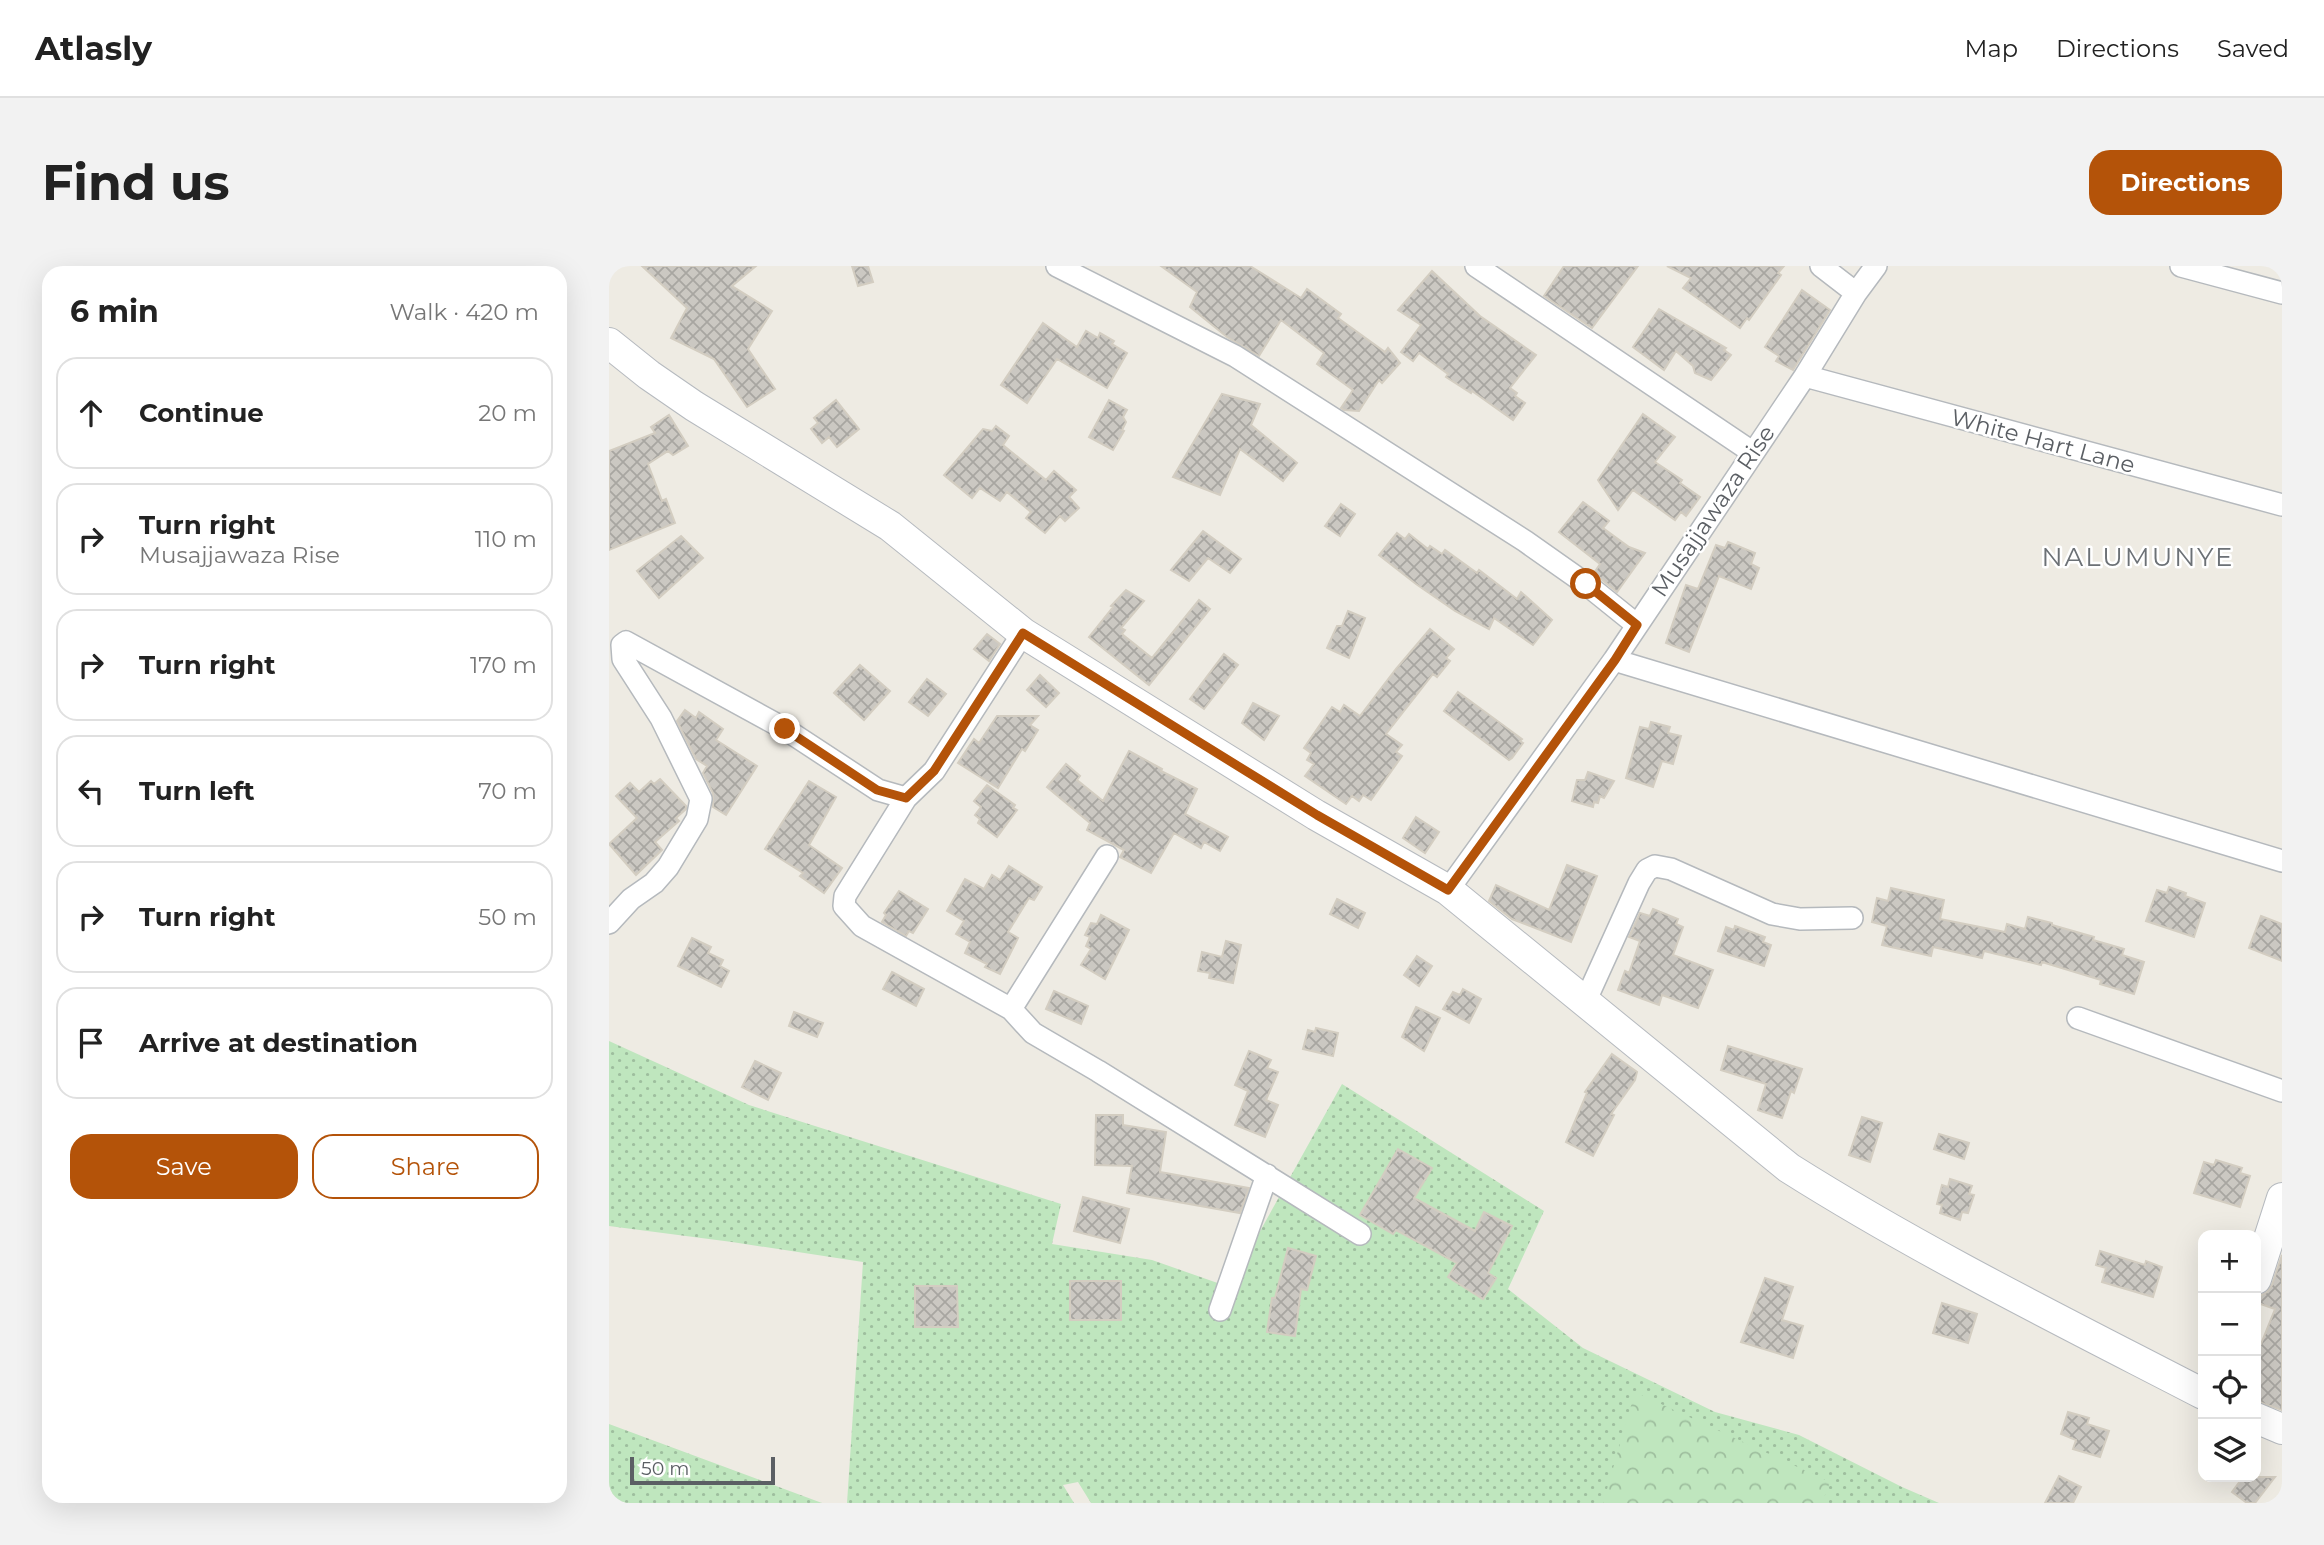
<!DOCTYPE html>
<meta charset="utf-8">
<style>
:root{--surface:#fff;--page:#f2f2f2;--text:#222;--muted:#767676;--line:#e0e0e0;--accent:#b45309}
body{margin:0;font-family:Montserrat,sans-serif;background:var(--page);color:var(--text)}
.controls{position:absolute;right:21px;bottom:21px;display:grid;overflow:hidden;border-radius:14px;box-shadow:0 7px 28px #0002}
.controls button{width:63px;height:63px;display:grid;place-items:center;padding:0;border:0;border-bottom:2px solid var(--line);background:var(--surface);color:var(--text);font:35px sans-serif}
.scale{position:absolute;left:21px;bottom:18px;width:145px;box-sizing:border-box;padding-left:7px;border:4px solid #5b5f64;border-top:0;font-size:19px;line-height:24px;white-space:nowrap;color:#5b5f64;-webkit-text-stroke:5px #fff;paint-order:stroke}
.stop{position:absolute;width:21px;height:21px;margin:-16px;border:5px solid #b45309;border-radius:50%;background:#fff}
.stop.end{background:#b45309;border-color:#fff;box-shadow:0 2px 7px #0008}
.list{margin:0;padding:0;list-style:none}
h2{display:flex;justify-content:space-between;align-items:center;height:91px;margin:0;padding:0 28px;font-size:30px}
h2 small{font-size:23px;font-weight:400;color:var(--muted)}
.list li{display:grid;grid-template-columns:46px 1fr auto;gap:21px;align-items:center;box-sizing:border-box;height:112px;margin:0 14px 14px;padding:0 14px;border:2px solid var(--line);border-radius:21px}
.list b{display:block;font-size:26px;white-space:nowrap}
.list p{margin:0;font-size:23px;white-space:nowrap;color:var(--muted)}
.list em{font-size:23px;font-style:normal;color:var(--muted)}
.actions{display:flex;gap:14px;padding:21px 28px}
.actions a{flex:1;padding:16px 0;border:2px solid var(--accent);border-radius:21px;text-align:center;font-size:24px;color:var(--accent)}
.actions .main{background:var(--accent);color:#fff}
.icon{flex:none;width:38px;height:38px;fill:none;stroke:currentColor;stroke-width:2;stroke-linecap:round;stroke-linejoin:round}
.map{position:relative;flex:none;width:1673px;height:1237px;overflow:hidden;border-radius:21px}
header{display:flex;align-items:center;gap:42px;box-sizing:border-box;height:98px;padding:0 35px;background:var(--surface);border-bottom:2px solid var(--line)}
header strong{font-size:33px}
nav{display:flex;gap:38px;margin-inline-start:auto;font-size:24px}
.intro{display:flex;align-items:center;justify-content:space-between;box-sizing:border-box;height:168px;padding:0 42px}
h1{margin:0;font-size:49px}
.button{padding:18px 32px;border-radius:21px;background:var(--accent);color:#fff;font-size:24px;font-weight:700}
main{display:flex;gap:42px;padding:0 42px}
aside{flex:1;background:var(--surface);border-radius:21px;box-shadow:0 7px 28px #0002}
.map>svg:first-child{display:block}
</style>
<header>
<strong>Atlasly</strong>
<nav><a>Map</a><a>Directions</a><a>Saved</a></nav>
</header>
<div class="intro"><h1>Find us</h1><a class="button">Directions</a></div>
<main>
<aside>
<h2>6 min<small>Walk · 420 m</small></h2>
<ul class="list">
<li><svg class="icon" aria-label="ahead" viewBox="0 0 24 24"><path d="M12 20V5M6 11l6-6 6 6"/></svg><div><b>Continue</b></div><em>20 m</em></li>
<li><svg class="icon" aria-label="right" viewBox="0 0 24 24"><path d="M7 20v-9h11M14 6l5 5-5 5"/></svg><div><b>Turn right</b><p>Musajjawaza Rise</p></div><em>110 m</em></li>
<li><svg class="icon" aria-label="right" viewBox="0 0 24 24"><path d="M7 20v-9h11M14 6l5 5-5 5"/></svg><div><b>Turn right</b></div><em>170 m</em></li>
<li><svg class="icon" aria-label="left" viewBox="0 0 24 24"><path d="M17 20v-9H6M10 6l-5 5 5 5"/></svg><div><b>Turn left</b></div><em>70 m</em></li>
<li><svg class="icon" aria-label="right" viewBox="0 0 24 24"><path d="M7 20v-9h11M14 6l5 5-5 5"/></svg><div><b>Turn right</b></div><em>50 m</em></li>
<li><svg class="icon" aria-label="arrive" viewBox="0 0 24 24"><path d="M6 21V4h12l-3 4 3 4H6"/></svg><div><b>Arrive at destination</b></div></li>
</ul>
<div class="actions"><a class="main">Save</a><a>Share</a></div>
</aside>
<div class="map">
<svg width="1673" height="1237" viewBox="0 0 1673 1237">
<defs>
<pattern id="green-dots" width="8" height="8" patternUnits="userSpaceOnUse" patternTransform="scale(1.75)"><rect width="8" height="8" fill="#bfe6be"/><path d="M2 2h.1M6 6h.1" fill="none" stroke="#9ebe9e" stroke-width="1.8" stroke-linecap="round"/></pattern>
<pattern id="forest-crowns" width="20" height="18" patternUnits="userSpaceOnUse" patternTransform="scale(1.75)"><rect width="20" height="18" fill="#bfe6be"/><path d="M2 6a3 3 0 1 1 6 0M12 15a3 3 0 1 1 6 0" fill="none" stroke="#9ebe9e"/></pattern>
<pattern id="building-cross-hatch" width="8" height="8" patternUnits="userSpaceOnUse" patternTransform="scale(1.75)"><rect width="8" height="8" fill="#cbc8c2"/><path d="M0 0l8 8M0 8l8-8" fill="none" stroke="#a8a6a1"/></pattern>
</defs>
<rect width="100%" height="100%" fill="#eeebe3"/>
<path fill="url(#green-dots)" d="M 0,775 L 140,839 L 452,938 L 443,978 L 543,994 L 620,1021 L 733,818 L 935,945 L 899,1023 L 974,1082 L 1106,1146 L 1190,1169 L 1293,1221 L 1330,1237 L 482,1237 L 469,1216 L 454,1219 L 465,1237 L 238,1237 L 254,996 L 123,976 L 0,960 Z
M 0,1158 L 213,1237 L 0,1237 Z"/>
<path fill="url(#forest-crowns)" d="M 1026,1126 L 1221,1216 L 1213,1237 L 994,1237 Z"/>
<path fill="url(#building-cross-hatch)" stroke="#d3cdc1" stroke-width="2" d="M 33,0 L 147,0 L 123,20 L 163,45 L 139,83 L 166,123 L 138,141 L 105,93 L 62,72 L 78,42 Z
M 243,0 L 259,0 L 264,16 L 249,20 Z
M 552,0 L 641,0 L 692,32 L 698,23 L 732,48 L 729,52 L 776,86 L 779,82 L 791,97 L 773,117 L 770,114 L 750,145 L 735,144 L 732,142 L 744,124 L 708,98 L 715,87 L 672,54 L 650,90 L 618,71 L 581,41 L 588,26 Z
M 955,0 L 1029,0 L 983,62 L 935,30 Z
M 1058,0 L 1175,0 L 1169,7 L 1172,9 L 1140,54 L 1138,52 L 1131,62 L 1074,22 L 1082,12 Z
M 823,5 L 871,50 L 927,89 L 901,122 L 908,127 L 906,130 L 916,137 L 904,154 L 863,125 L 862,127 L 837,111 L 839,108 L 810,87 L 804,95 L 792,86 L 812,59 L 789,44 Z
M 1193,24 L 1221,44 L 1184,104 L 1167,95 L 1170,90 L 1156,81 Z
M 1050,43 L 1117,82 L 1115,84 L 1122,89 L 1102,114 L 1086,107 L 1084,100 L 1067,85 L 1055,104 L 1024,81 Z
M 434,57 L 468,81 L 477,65 L 489,72 L 491,67 L 505,75 L 503,78 L 518,87 L 498,122 L 448,93 L 418,137 L 392,119 Z
M 613,128 L 651,138 L 642,159 L 688,197 L 674,215 L 631,183 L 611,229 L 564,211 Z
M 227,134 L 250,163 L 228,181 L 220,171 L 213,177 L 202,163 L 209,157 L 205,152 Z
M 500,134 L 518,144 L 514,151 L 517,156 L 513,164 L 515,165 L 504,184 L 480,171 Z
M 1034,148 L 1066,171 L 1046,196 L 1073,214 L 1071,217 L 1091,231 L 1077,250 L 1072,246 L 1066,254 L 1024,224 L 1009,244 L 989,214 Z
M 60,149 L 79,180 L 64,189 L 59,185 L 39,198 L 53,235 L 57,233 L 66,257 L 0,284 L 0,185 L 46,167 L 42,161 Z
M 387,160 L 400,170 L 394,179 L 437,214 L 445,205 L 467,224 L 460,231 L 470,242 L 456,255 L 451,250 L 436,267 L 417,252 L 422,246 L 398,226 L 391,235 L 371,222 L 363,232 L 335,209 L 374,163 L 383,165 Z
M 974,236 L 1000,255 L 994,262 L 1020,281 L 1036,287 L 1008,326 L 985,307 L 991,298 L 950,266 Z
M 732,238 L 746,248 L 731,270 L 716,260 Z
M 594,265 L 632,293 L 621,307 L 599,292 L 580,315 L 562,304 Z
M 788,267 L 796,273 L 800,268 L 819,283 L 821,280 L 833,288 L 836,284 L 868,307 L 870,304 L 908,333 L 912,326 L 943,354 L 924,379 L 885,352 L 880,363 L 846,345 L 807,318 L 770,289 Z
M 72,270 L 94,292 L 50,332 L 28,305 Z
M 1119,276 L 1146,287 L 1142,298 L 1150,302 L 1142,323 L 1110,310 L 1080,386 L 1057,377 L 1077,319 L 1089,323 L 1107,279 L 1116,282 Z
M 517,324 L 535,335 L 512,362 L 516,364 L 513,368 L 543,392 L 590,334 L 601,343 L 540,419 L 480,371 L 504,341 L 502,340 Z
M 739,345 L 756,352 L 740,392 L 718,382 L 728,360 L 733,360 Z
M 821,363 L 845,383 L 837,392 L 841,395 L 828,411 L 824,408 L 777,468 L 793,479 L 787,486 L 793,490 L 762,534 L 754,529 L 750,535 L 743,530 L 737,538 L 696,510 L 705,498 L 698,494 L 702,487 L 695,482 L 723,441 L 731,446 L 735,439 L 751,450 L 787,403 Z
M 378,368 L 391,378 L 380,395 L 365,383 Z
M 615,388 L 629,399 L 595,443 L 581,433 Z
M 251,399 L 281,425 L 255,454 L 225,427 Z
M 431,409 L 450,427 L 437,441 L 418,424 Z
M 318,413 L 337,428 L 319,450 L 300,436 Z
M 849,426 L 913,473 L 911,475 L 914,477 L 903,492 L 900,494 L 835,445 Z
M 644,437 L 670,450 L 655,474 L 633,457 Z
M 76,444 L 87,452 L 90,446 L 114,463 L 107,474 L 148,500 L 117,549 L 104,541 L 104,527 L 94,507 L 98,500 L 87,493 L 68,455 Z
M 388,450 L 429,450 L 421,459 L 429,464 L 416,485 L 413,483 L 389,522 L 349,497 L 365,473 L 370,477 Z
M 1042,456 L 1061,461 L 1059,467 L 1072,470 L 1064,498 L 1053,495 L 1044,521 L 1017,512 L 1031,461 L 1040,463 Z
M 520,485 L 553,503 L 552,505 L 588,523 L 576,548 L 619,571 L 611,585 L 595,576 L 592,582 L 565,567 L 542,607 L 511,591 L 515,584 L 478,564 L 481,557 L 438,521 L 457,498 L 471,510 L 468,514 L 494,535 Z
M 979,506 L 1005,515 L 995,532 L 991,530 L 989,537 L 985,536 L 984,541 L 963,535 L 968,514 L 976,514 Z
M 51,513 L 77,540 L 77,543 L 67,552 L 70,555 L 46,576 L 53,584 L 27,609 L 0,578 L 28,552 L 7,530 L 21,517 L 30,526 L 42,515 L 45,518 Z
M 200,515 L 227,531 L 200,579 L 233,602 L 215,627 L 191,610 L 194,607 L 156,583 Z
M 378,519 L 406,539 L 404,542 L 408,544 L 388,571 L 369,557 L 371,553 L 366,549 L 372,541 L 365,535 Z
M 807,551 L 830,566 L 816,587 L 794,572 Z
M 958,599 L 988,610 L 962,676 L 903,653 L 880,635 L 887,619 L 940,644 Z
M 400,600 L 433,621 L 425,634 L 420,632 L 399,666 L 409,672 L 391,708 L 376,701 L 378,698 L 356,687 L 361,676 L 347,668 L 355,655 L 338,645 L 356,613 L 375,623 L 383,609 L 391,614 Z
M 1560,621 L 1577,627 L 1576,630 L 1596,637 L 1585,671 L 1537,655 L 1548,624 L 1558,627 Z
M 1282,622 L 1335,634 L 1331,653 L 1396,666 L 1398,658 L 1416,663 L 1419,651 L 1443,657 L 1443,659 L 1485,671 L 1484,674 L 1515,683 L 1513,689 L 1535,696 L 1525,728 L 1491,718 L 1492,714 L 1433,696 L 1432,699 L 1375,685 L 1373,692 L 1324,681 L 1322,690 L 1273,679 L 1278,660 L 1263,656 L 1268,632 L 1279,635 Z
M 290,625 L 319,643 L 304,667 L 300,665 L 297,670 L 273,656 L 277,649 L 275,647 Z
M 728,633 L 756,647 L 749,662 L 721,648 Z
M 1044,643 L 1069,653 L 1067,658 L 1074,661 L 1064,689 L 1104,704 L 1089,742 L 1053,729 L 1050,739 L 1009,724 L 1016,705 L 1020,707 L 1031,675 L 1020,671 L 1031,647 L 1041,650 Z
M 492,649 L 520,664 L 496,713 L 472,699 L 482,683 L 477,680 L 481,671 L 476,669 L 482,657 L 488,658 Z
M 1652,650 L 1673,658 L 1673,695 L 1640,682 Z
M 1126,660 L 1156,671 L 1154,676 L 1162,679 L 1155,700 L 1109,685 L 1117,661 L 1125,664 Z
M 83,672 L 102,681 L 99,687 L 114,694 L 111,700 L 120,705 L 112,721 L 69,700 Z
M 617,675 L 632,679 L 624,717 L 600,712 L 601,707 L 589,705 L 593,686 L 613,691 Z
M 808,690 L 823,700 L 810,720 L 795,709 Z
M 283,706 L 315,723 L 307,740 L 274,723 Z
M 854,723 L 872,733 L 860,757 L 834,743 L 844,726 L 851,729 Z
M 445,725 L 479,740 L 472,758 L 437,743 Z
M 807,741 L 831,752 L 815,785 L 793,771 Z
M 185,746 L 214,757 L 208,771 L 180,760 Z
M 707,762 L 729,767 L 724,790 L 694,783 L 699,764 L 706,766 Z
M 1119,780 L 1193,803 L 1185,827 L 1182,825 L 1173,852 L 1149,844 L 1157,818 L 1112,804 Z
M 640,785 L 662,794 L 658,802 L 669,806 L 657,834 L 669,839 L 656,871 L 626,859 L 639,825 L 626,819 Z
M 1003,788 L 1028,806 L 1026,814 L 1002,848 L 1005,849 L 984,890 L 957,876 L 978,827 L 976,826 Z
M 146,795 L 172,807 L 159,834 L 133,821 Z
M 487,849 L 514,849 L 514,859 L 557,866 L 551,906 L 640,922 L 631,947 L 518,927 L 523,900 L 486,899 Z
M 1253,851 L 1273,857 L 1261,896 L 1240,889 Z
M 1330,868 L 1360,877 L 1355,893 L 1325,883 Z
M 789,883 L 823,902 L 805,932 L 866,965 L 875,946 L 903,960 L 879,1007 L 887,1012 L 874,1033 L 839,1011 L 848,997 L 787,964 L 784,968 L 751,949 Z
M 1607,894 L 1633,902 L 1631,907 L 1641,910 L 1631,941 L 1585,927 L 1595,896 L 1605,899 Z
M 1341,913 L 1363,920 L 1360,928 L 1365,929 L 1359,947 L 1353,946 L 1351,954 L 1331,947 L 1333,939 L 1328,938 L 1333,919 L 1339,921 Z
M 474,931 L 520,943 L 511,977 L 465,965 Z
M 679,982 L 707,990 L 698,1024 L 692,1023 L 686,1070 L 658,1066 L 663,1032 L 666,1032 Z
M 1491,985 L 1536,999 L 1537,995 L 1553,1001 L 1544,1031 L 1493,1016 L 1497,1002 L 1487,999 Z
M 1673,989 L 1673,1144 L 1647,1135 L 1647,1076 L 1652,1078 L 1666,1043 L 1649,1037 L 1651,1030 L 1658,1026 L 1663,1019 Z
M 1156,1012 L 1184,1021 L 1173,1054 L 1194,1060 L 1184,1092 L 1132,1076 Z
M 461,1015 L 512,1015 L 512,1054 L 461,1054 Z
M 306,1020 L 348,1020 L 349,1061 L 306,1061 Z
M 1333,1037 L 1368,1048 L 1359,1077 L 1324,1067 Z
M 1459,1146 L 1480,1152 L 1478,1158 L 1500,1165 L 1491,1191 L 1464,1183 L 1467,1174 L 1452,1168 Z
M 1450,1210 L 1472,1221 L 1464,1237 L 1436,1237 Z
M 1634,1211 L 1666,1211 L 1646,1237 L 1638,1237 L 1623,1226 Z"/>
<g fill="none" stroke-linecap="round" stroke-linejoin="round">
<defs>
<path id="street" d="M 448,0 L 626,90 L 916,275 L 977,318 L 1028,359
M 867,0 L 1143,186
M 1212,0 L 1247,27
M 1572,0 L 1673,27
M 1196,110 L 1673,239
M 414,367 L 325,505 L 297,532 L 236,630 L 235,640 L 253,660 L 402,743 L 424,767 L 489,805 L 751,968
M 1005,394 L 1673,595
M 839,624 L 1005,394 L 1196,110 L 1247,27 L 1267,0
M 0,657 L 22,633 L 45,617 L 59,601 L 88,553 L 92,533 L 52,452 L 14,393 L 13,379 L 17,376 L 176,463 L 269,524 L 297,532
M 976,736 L 1030,617 L 1038,604 L 1046,600 L 1062,603 L 1163,648 L 1191,653 L 1243,652
M 402,743 L 498,590
M 1469,752 L 1673,825
M 611,1044 L 658,909"/>
<path id="secondary" d="M 0,77 L 40,109 L 85,140 L 281,260 L 414,367 L 707,549 L 839,624 L 1180,902 C 1313,986 1455,1056 1594,1128
M 1647,1013 L 1673,932
M 1647,1152 L 1673,1163"/>
</defs>
<use href="#street" stroke="#b5b9bd" stroke-width="24"/>
<use href="#secondary" stroke="#b6babf" stroke-width="32"/>
<use href="#street" stroke="#fff" stroke-width="21"/>
<use href="#secondary" stroke="#fff" stroke-width="30"/>
</g>
<g fill="none" stroke-linecap="round" stroke-linejoin="round">
<path stroke="#b45309" stroke-width="9" d="M 176,463 L 268,524 L 297,532 L 325,505 L 414,367 L 708,549 L 839,624 L 1006,394 L 1028,359 L 977,318"/>
</g>
<g text-anchor="middle" stroke-width="5" stroke-linejoin="round" paint-order="stroke">
<g font-size="23" fill="#5b5f64" stroke="#fff">
<text transform="translate(1434 175) rotate(15)" y="8">White Hart Lane</text>
<text transform="translate(1104 245) rotate(-56)" y="8">Musajjawaza Rise</text>
</g>
<g font-size="26" letter-spacing="2" fill="#6c7176" stroke="#fff">
<text x="1529" y="300">NALUMUNYE</text>
</g>
</g>
</svg>
<div class="controls">
<button>+</button>
<button>−</button>
<button><svg class="icon" aria-label="locate" viewBox="0 0 24 24"><circle cx="12" cy="12" r="6"/><path d="M12 2v4M12 18v4M2 12h4M18 12h4"/></svg></button>
<button><svg class="icon" aria-label="layers" viewBox="0 0 24 24"><path d="M12 4l9 5-9 5-9-5zM3 14l9 5 9-5"/></svg></button>
</div>
<div class="scale">50 m</div>
<div class="stop" style="left:977px;top:318px"></div>
<div class="stop end" style="left:176px;top:463px"></div>
</div>
</main>
